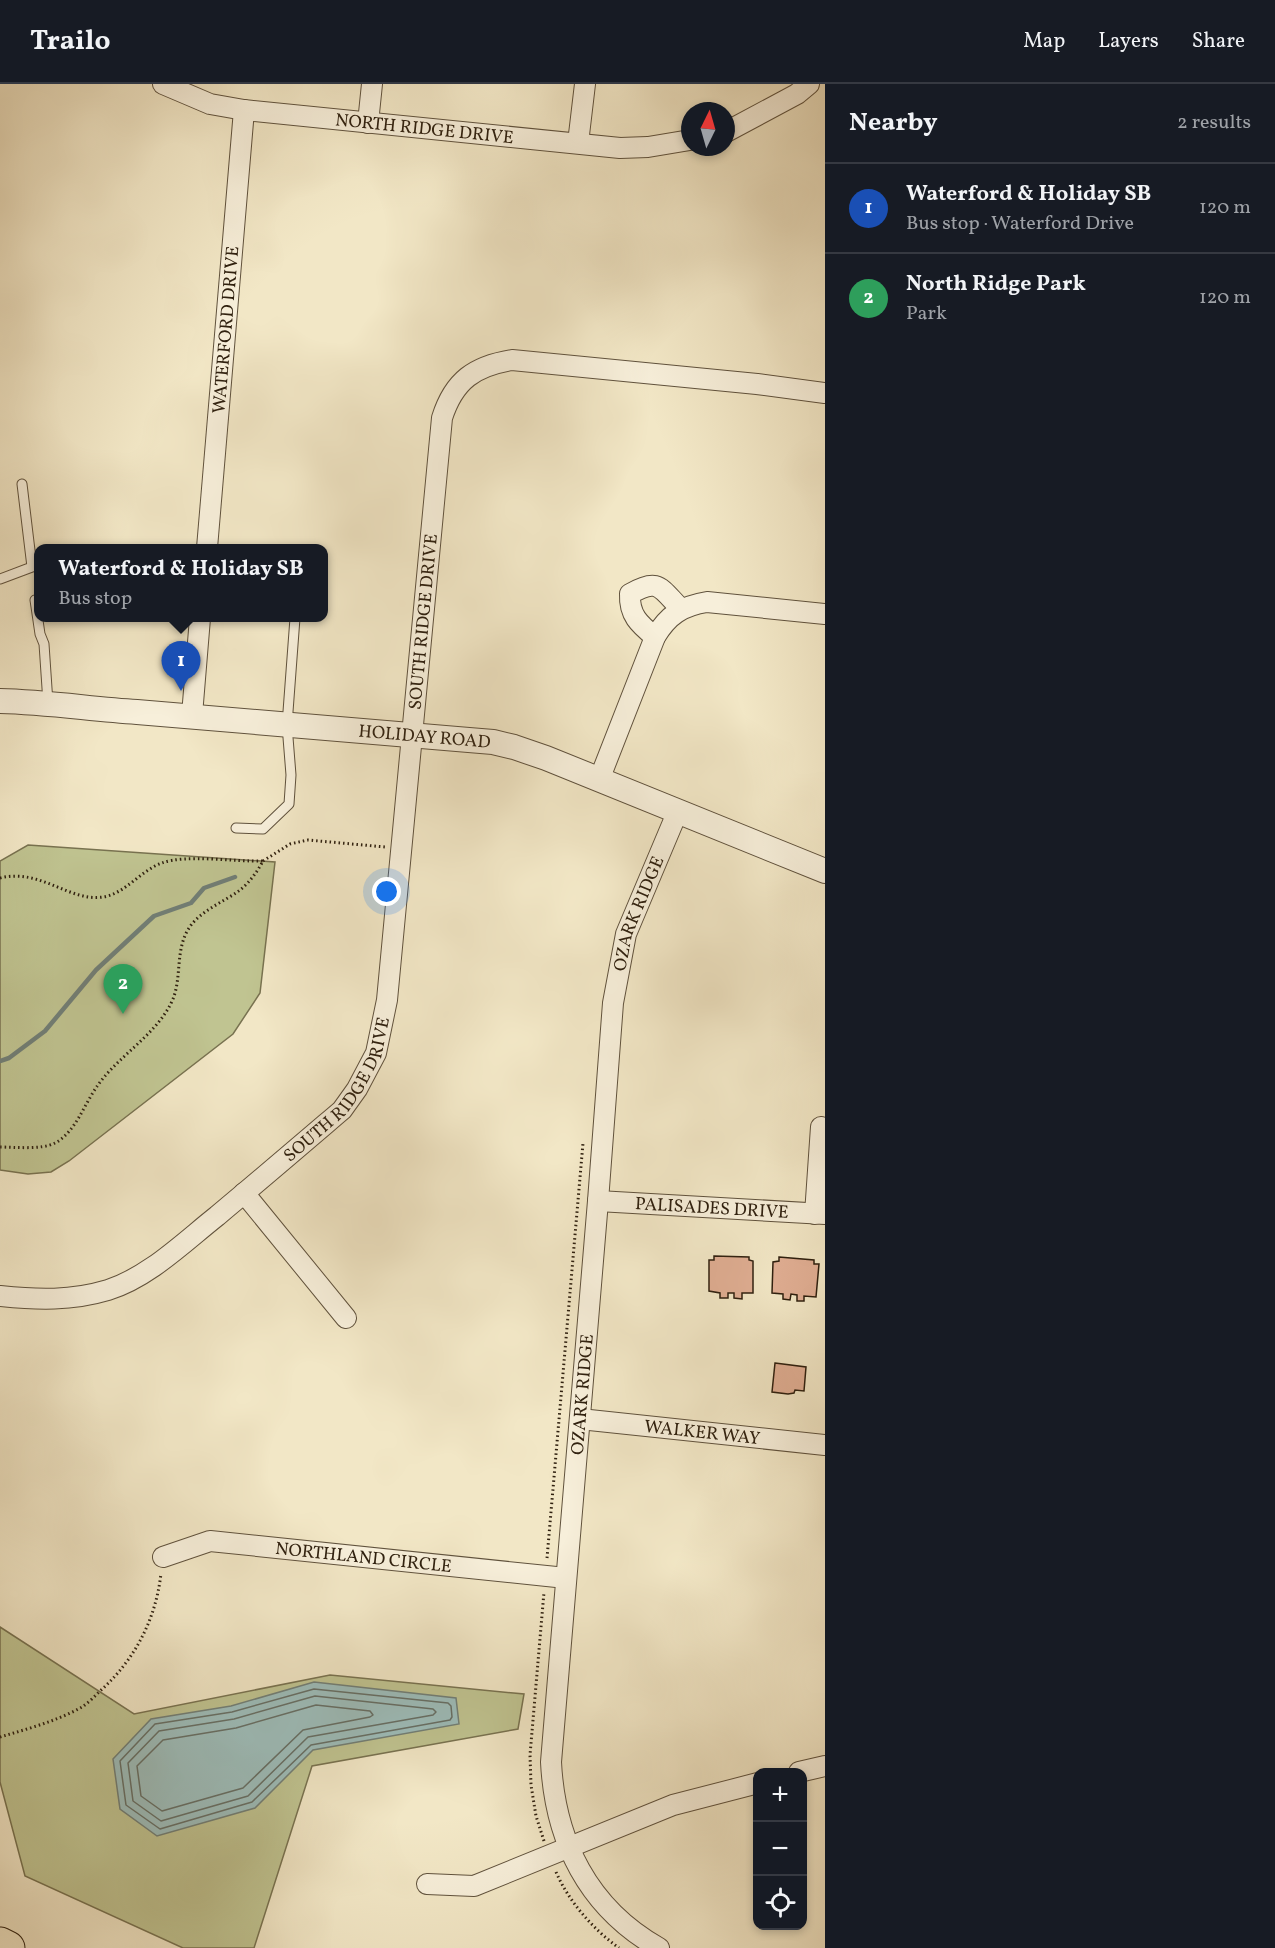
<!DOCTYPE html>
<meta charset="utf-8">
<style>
:root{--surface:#171b24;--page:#242831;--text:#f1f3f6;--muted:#9ea1a6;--line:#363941;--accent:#c59692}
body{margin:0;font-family:Vollkorn,serif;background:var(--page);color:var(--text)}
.controls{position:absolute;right:18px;bottom:18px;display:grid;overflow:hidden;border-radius:12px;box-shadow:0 3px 9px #0003}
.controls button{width:54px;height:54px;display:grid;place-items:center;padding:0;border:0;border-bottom:2px solid var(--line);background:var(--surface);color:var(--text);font:30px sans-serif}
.compass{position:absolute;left:681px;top:18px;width:54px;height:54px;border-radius:50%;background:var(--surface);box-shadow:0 3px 9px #0003;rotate:5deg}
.you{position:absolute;left:387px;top:808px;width:21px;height:21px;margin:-15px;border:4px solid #fff;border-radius:50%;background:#1a73e8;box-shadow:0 0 0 9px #1a73e833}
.badge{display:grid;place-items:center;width:39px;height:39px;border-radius:50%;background:var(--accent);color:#fff;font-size:20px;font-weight:700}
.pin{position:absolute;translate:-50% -50px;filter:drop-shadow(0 2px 3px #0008)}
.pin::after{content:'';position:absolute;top:32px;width:21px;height:18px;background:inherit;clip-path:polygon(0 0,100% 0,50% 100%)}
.popup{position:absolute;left:34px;top:460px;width:294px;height:78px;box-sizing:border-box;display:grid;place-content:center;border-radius:12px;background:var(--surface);filter:drop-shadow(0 2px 4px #0005);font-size:20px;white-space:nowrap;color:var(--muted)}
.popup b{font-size:22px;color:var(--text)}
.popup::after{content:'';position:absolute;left:50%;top:100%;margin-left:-12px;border:12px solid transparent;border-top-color:var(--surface)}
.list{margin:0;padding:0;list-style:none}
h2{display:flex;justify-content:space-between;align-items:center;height:78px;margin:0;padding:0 24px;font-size:26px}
h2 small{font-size:20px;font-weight:400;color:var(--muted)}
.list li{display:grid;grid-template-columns:39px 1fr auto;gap:18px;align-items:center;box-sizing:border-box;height:90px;padding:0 24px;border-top:2px solid var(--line)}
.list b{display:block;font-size:22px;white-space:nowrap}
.list p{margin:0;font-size:20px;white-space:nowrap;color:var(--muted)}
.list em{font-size:20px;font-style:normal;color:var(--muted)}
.icon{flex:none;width:33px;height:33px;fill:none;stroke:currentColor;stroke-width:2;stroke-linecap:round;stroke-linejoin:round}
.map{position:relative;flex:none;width:825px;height:1864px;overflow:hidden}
header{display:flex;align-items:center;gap:36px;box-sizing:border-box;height:84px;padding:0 30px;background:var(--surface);border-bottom:2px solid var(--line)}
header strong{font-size:28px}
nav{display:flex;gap:33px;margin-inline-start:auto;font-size:21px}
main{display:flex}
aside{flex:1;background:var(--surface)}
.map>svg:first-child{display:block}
</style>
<header>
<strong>Trailo</strong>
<nav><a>Map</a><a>Layers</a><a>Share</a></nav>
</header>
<main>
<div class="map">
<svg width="825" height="1864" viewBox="0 0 825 1864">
<rect width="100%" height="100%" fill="#f2e7c6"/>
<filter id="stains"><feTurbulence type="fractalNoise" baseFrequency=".00333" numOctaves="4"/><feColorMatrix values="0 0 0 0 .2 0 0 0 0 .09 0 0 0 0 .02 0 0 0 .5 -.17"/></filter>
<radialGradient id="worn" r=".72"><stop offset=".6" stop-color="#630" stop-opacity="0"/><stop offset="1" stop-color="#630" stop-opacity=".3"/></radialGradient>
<path fill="#c0c491" stroke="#787250" stroke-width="1.5" d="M 28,761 L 275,778 L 260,909 L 233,950 L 69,1077 L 51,1088 L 28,1090 L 0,1086 L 0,777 Z
M 0,1543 L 134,1630 L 330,1591 L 524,1610 L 518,1645 L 312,1682 L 254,1864 L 183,1864 L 25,1792 L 0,1698 Z"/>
<path fill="#9dbebc" stroke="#717f77" stroke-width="1.5" d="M 314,1598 L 456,1614 L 459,1640 L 313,1666 L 255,1724 L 157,1752 L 120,1725 L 113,1675 L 151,1635 L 231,1622 Z"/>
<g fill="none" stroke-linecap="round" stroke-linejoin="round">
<path stroke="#666f66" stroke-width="1.5" d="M 314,1605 L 448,1619 L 451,1622 L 452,1633 L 450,1636 L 311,1661 L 252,1718 L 160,1745 L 126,1721 L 120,1677 L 155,1640 L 232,1628 Z
M 315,1612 L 433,1625 L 436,1628 L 433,1631 L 308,1653 L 248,1712 L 161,1737 L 133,1717 L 128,1679 L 159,1647 L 234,1635 Z
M 316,1621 L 370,1627 L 373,1631 L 370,1633 L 303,1646 L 243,1704 L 162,1727 L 141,1712 L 137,1682 L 163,1656 L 236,1644 Z"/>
<path stroke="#717f77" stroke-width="4.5" d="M 0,977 L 9,974 L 45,947 L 96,886 L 154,832 L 191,819 L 204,804 L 235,793"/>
</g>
<path fill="#e0ae93" stroke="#2f200f" stroke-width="1.5" d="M 714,1172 L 749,1173 L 749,1176 L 753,1177 L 753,1209 L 742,1209 L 742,1215 L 734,1214 L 734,1209 L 728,1209 L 728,1214 L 720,1214 L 720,1209 L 709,1207 L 709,1176 L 714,1176 Z
M 779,1173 L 814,1176 L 814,1180 L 819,1180 L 816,1213 L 804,1212 L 804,1217 L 797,1217 L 797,1211 L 791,1210 L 790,1216 L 783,1215 L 783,1210 L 772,1209 L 773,1178 L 779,1177 Z
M 775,1279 L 806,1283 L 804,1307 L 795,1306 L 794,1309 L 788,1310 L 772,1308 Z"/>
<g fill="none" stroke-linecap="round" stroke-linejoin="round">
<defs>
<path id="service" d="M 0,495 L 32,483 L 22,400
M 35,516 L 40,550 L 44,560 L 48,619
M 236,744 L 263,745 L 289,720 L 291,691 L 287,641 L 295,534"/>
<g id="minor">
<path id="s1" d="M 163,0 L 210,20 L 244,26 L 620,64 L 648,63 L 690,56"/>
<path d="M 368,39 L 372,0"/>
<path d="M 726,48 L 797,10 L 809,0"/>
<path d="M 578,59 L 585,0"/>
<path id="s2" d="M 207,464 L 244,26"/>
<path d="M 655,553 C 639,540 629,531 630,510 C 659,493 660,504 681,525"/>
<path d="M 192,631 L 200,534"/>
<path d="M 599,696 L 655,553 C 668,531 682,522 707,518 L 825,530"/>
<path d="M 244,1109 L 346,1234"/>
<path id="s3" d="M 598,1117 L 825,1130"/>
<path d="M 815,1130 L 821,1043"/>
<path id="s4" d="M 0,1212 C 38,1216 71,1217 108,1206 C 149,1193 184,1158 217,1132 C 259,1097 301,1061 342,1026 L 357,1005 L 376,969 L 387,916 L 442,334 C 454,296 475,282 512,276 L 757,300 L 825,309"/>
<path id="s5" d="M 580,1335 L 825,1361"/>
<path id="s6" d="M 163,1473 L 210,1457 L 566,1494"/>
<path d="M 799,1688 L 825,1682"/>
<path d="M 427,1800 L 474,1802 L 673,1721 L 758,1699"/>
<path id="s7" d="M 659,1864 C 588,1824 555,1757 551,1678 L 598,1117 L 613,919 L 626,850 L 677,729"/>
</g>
<g id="tertiary">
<path id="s8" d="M 0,617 C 46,618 91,625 137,628 C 255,637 374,648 493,658 L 514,663 L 546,674 L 825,787"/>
</g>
<path id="motorway" d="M 0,1860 L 8,1864"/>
</defs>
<use href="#service" stroke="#60523d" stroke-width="11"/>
<use href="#minor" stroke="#60523d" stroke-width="22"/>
<use href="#tertiary" stroke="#60523d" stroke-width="26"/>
<use href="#motorway" stroke="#2f200f" stroke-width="35"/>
<path stroke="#2f200f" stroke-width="3" stroke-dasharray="1.5 3" stroke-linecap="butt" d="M 263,777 L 290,760 L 308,756 L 385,763
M 0,794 C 41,784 69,818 103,813 C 125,810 141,786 162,779 C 185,770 236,778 263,777 C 257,788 250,798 240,806 C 224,818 201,826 189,844 C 175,866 182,892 173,915 C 158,950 119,971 98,1001 C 84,1020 76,1048 55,1059 C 42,1066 14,1063 0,1063
M 547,1474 L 583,1059
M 0,1653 C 27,1645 57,1637 82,1623 C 88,1619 94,1613 99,1608 C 134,1577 156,1536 161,1489
M 544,1757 L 536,1732 L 531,1701 L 530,1671 L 544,1508
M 556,1788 C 569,1818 593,1845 619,1864"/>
<use href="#service" stroke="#f7efda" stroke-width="9"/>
<use href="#minor" stroke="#f7efda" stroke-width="20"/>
<use href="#tertiary" stroke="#f7efda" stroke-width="24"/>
<use href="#motorway" stroke="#f2e7c6" stroke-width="33"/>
</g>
<g text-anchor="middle" stroke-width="6" stroke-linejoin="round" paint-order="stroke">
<g font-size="18" fill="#2f200f" stroke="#f7efda">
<text dy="6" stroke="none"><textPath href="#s1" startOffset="267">NORTH RIDGE DRIVE</textPath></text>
<text dy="6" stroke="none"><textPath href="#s2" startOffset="219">WATERFORD DRIVE</textPath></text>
<text dy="6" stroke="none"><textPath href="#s4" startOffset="906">SOUTH RIDGE DRIVE</textPath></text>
<text dy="6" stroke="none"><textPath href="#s8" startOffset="426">HOLIDAY ROAD</textPath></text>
<text dy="6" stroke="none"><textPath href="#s7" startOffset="1080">OZARK RIDGE</textPath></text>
<text dy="6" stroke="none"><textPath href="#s4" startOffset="420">SOUTH RIDGE DRIVE</textPath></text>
<text dy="6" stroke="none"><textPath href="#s3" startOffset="114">PALISADES DRIVE</textPath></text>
<text dy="6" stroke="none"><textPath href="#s7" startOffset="594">OZARK RIDGE</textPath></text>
<text dy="6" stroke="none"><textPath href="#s5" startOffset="123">WALKER WAY</textPath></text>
<text dy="6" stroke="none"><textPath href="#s6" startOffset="204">NORTHLAND CIRCLE</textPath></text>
</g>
</g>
<rect width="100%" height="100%" filter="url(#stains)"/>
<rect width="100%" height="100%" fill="url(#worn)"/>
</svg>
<div class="controls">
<button>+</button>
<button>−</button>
<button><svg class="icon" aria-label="locate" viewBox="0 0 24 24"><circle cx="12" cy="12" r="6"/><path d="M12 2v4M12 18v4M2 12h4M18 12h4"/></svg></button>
</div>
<svg class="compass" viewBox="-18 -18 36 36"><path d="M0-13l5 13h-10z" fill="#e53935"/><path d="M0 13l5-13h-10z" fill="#9ea1a6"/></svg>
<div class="you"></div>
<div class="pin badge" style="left:181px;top:607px;background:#1a4fb4">1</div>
<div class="popup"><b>Waterford &amp; Holiday SB</b>Bus stop</div>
<div class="pin badge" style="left:123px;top:930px;background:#2e9e5b">2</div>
</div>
<aside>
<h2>Nearby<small>2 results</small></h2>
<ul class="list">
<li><span class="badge" style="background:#1a4fb4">1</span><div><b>Waterford &amp; Holiday SB</b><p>Bus stop · Waterford Drive</p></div><em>120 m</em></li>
<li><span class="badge" style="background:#2e9e5b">2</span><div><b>North Ridge Park</b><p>Park</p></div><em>120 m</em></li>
</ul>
</aside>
</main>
